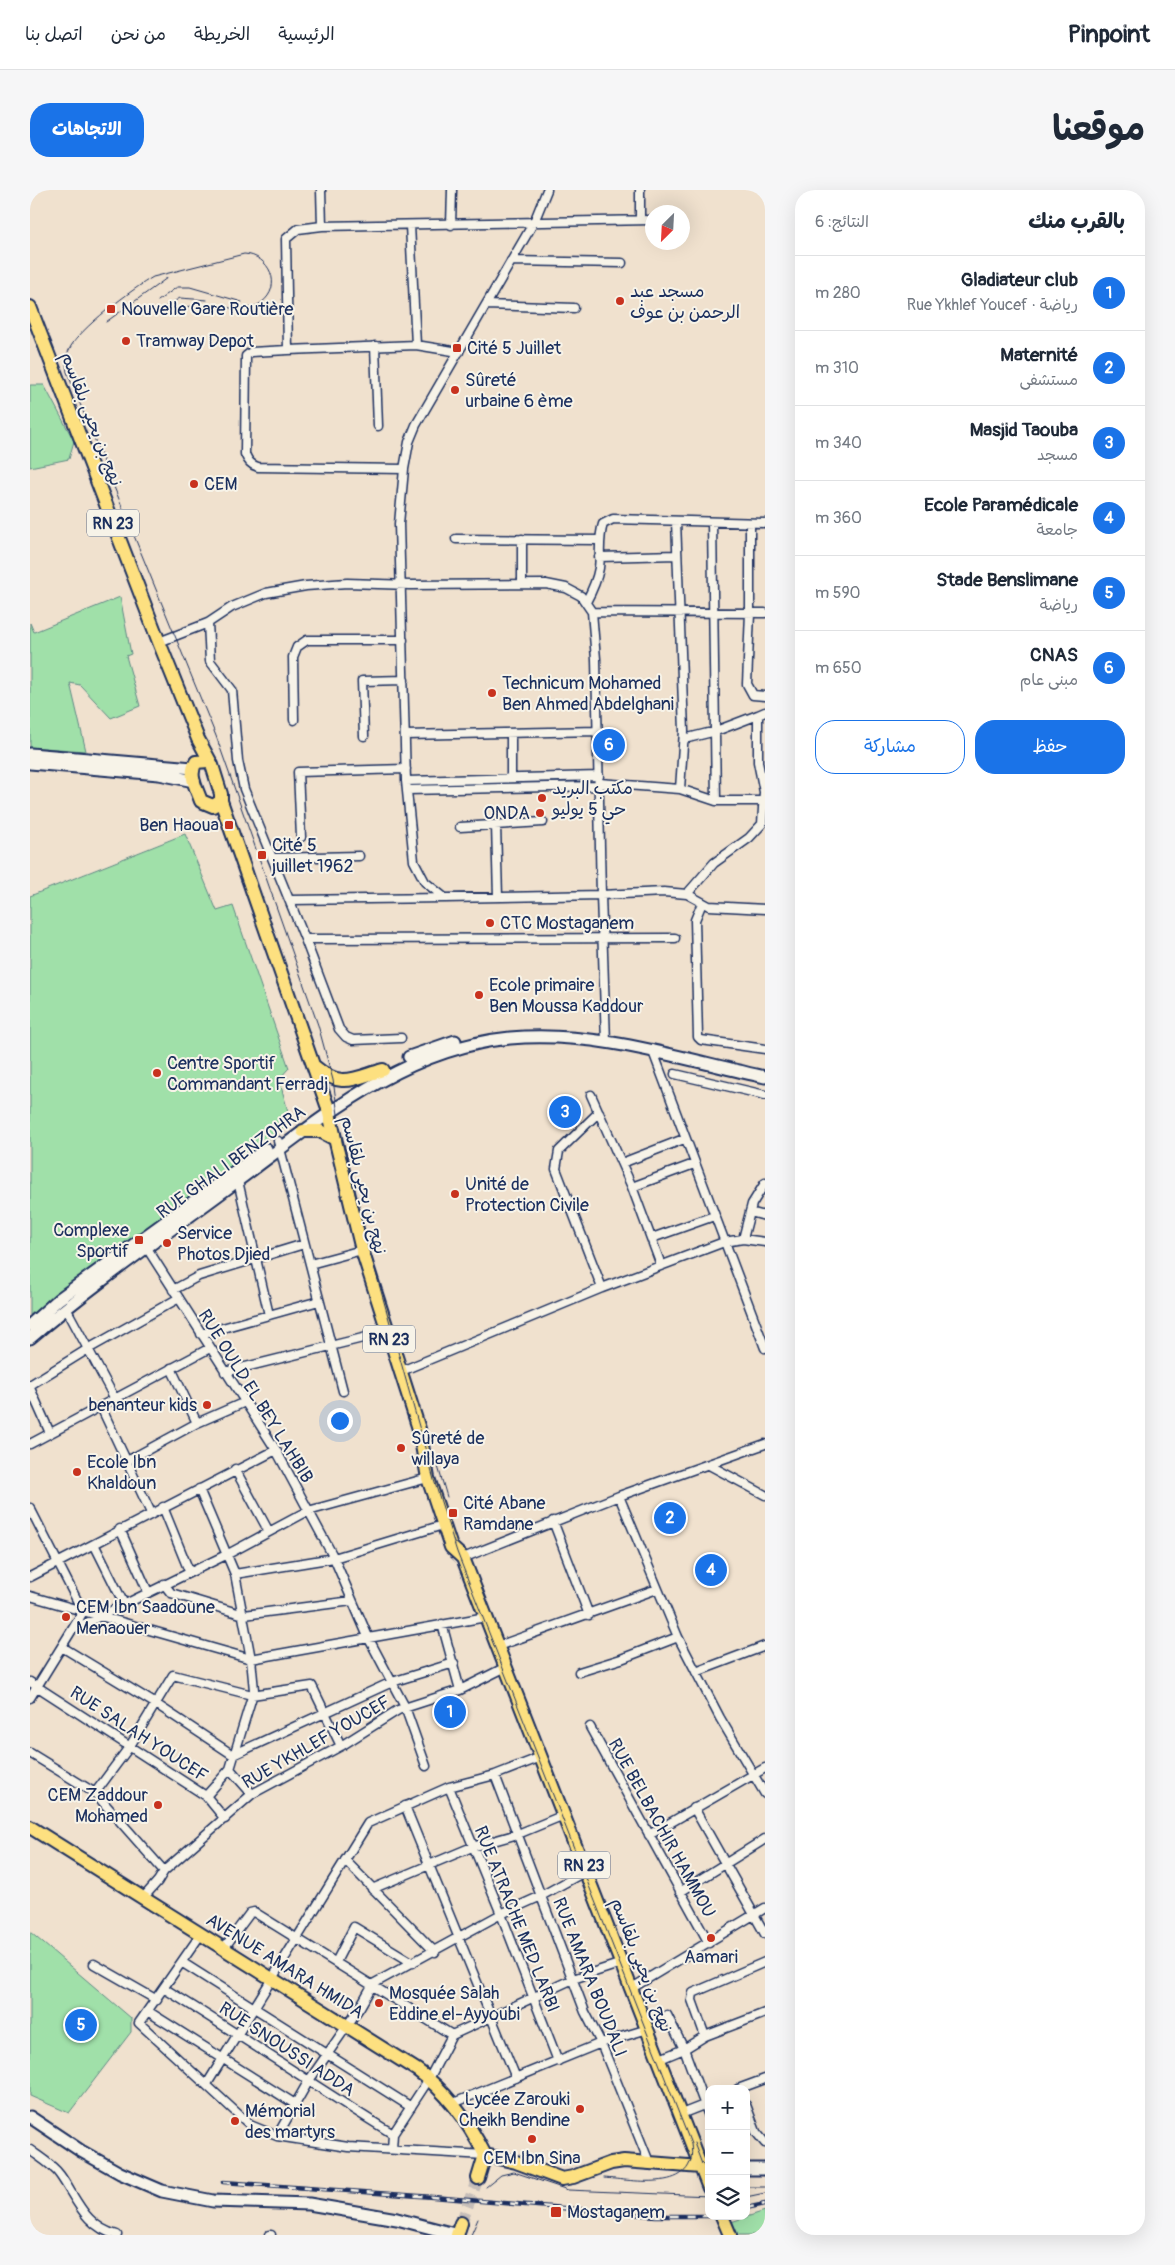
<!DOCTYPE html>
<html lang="ar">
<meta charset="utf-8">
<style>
:root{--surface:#fff;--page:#f6f6f7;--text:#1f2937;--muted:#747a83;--line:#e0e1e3;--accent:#1a73e8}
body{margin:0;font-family:Pangolin,"Playpen Sans Arabic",sans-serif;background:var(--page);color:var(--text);direction:rtl}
.controls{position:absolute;right:15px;bottom:15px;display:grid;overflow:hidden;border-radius:10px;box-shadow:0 5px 20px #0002}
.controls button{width:45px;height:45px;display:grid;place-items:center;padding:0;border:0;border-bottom:1px solid var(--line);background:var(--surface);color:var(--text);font:25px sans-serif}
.compass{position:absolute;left:615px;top:15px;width:45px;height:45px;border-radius:50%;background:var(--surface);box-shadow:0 5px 20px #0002;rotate:204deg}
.you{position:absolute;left:309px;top:1230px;width:18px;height:18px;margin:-12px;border:4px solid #fff;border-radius:50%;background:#1a73e8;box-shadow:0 0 0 8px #1a73e833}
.badge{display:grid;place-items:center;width:32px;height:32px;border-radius:50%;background:var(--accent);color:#fff;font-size:16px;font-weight:700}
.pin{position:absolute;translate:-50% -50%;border:2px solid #fff;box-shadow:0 1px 5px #0006}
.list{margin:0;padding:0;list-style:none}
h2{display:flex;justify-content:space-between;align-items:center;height:65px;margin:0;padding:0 20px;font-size:21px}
h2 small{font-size:16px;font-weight:400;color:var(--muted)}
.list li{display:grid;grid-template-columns:32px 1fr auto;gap:15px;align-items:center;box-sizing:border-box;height:75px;padding:0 20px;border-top:1px solid var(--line)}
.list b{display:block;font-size:19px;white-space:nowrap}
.list p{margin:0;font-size:16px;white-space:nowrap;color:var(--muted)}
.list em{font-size:16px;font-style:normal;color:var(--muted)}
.actions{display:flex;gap:10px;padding:15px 20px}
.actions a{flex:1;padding:11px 0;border:1px solid var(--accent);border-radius:20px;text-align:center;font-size:18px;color:var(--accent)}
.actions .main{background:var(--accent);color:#fff}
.icon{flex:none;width:28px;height:28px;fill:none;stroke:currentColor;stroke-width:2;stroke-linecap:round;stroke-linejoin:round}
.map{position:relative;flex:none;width:735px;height:2045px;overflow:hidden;direction:ltr;border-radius:20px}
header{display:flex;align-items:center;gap:30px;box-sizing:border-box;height:70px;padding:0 25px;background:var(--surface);border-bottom:1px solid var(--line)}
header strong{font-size:24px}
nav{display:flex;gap:28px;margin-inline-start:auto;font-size:18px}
.intro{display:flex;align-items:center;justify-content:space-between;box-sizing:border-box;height:120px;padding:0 30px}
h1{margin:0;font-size:35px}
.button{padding:12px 22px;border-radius:20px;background:var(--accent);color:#fff;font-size:18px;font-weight:700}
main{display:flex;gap:30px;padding:0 30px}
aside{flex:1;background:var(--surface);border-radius:20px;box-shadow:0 5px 20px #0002}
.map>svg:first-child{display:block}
</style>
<header>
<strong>Pinpoint</strong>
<nav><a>الرئيسية</a><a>الخريطة</a><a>من نحن</a><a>اتصل بنا</a></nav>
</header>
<div class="intro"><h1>موقعنا</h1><a class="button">الاتجاهات</a></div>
<main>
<aside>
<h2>بالقرب منك<small>النتائج: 6</small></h2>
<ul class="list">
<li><span class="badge">1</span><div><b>Gladiateur club</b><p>رياضة · Rue Ykhlef Youcef</p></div><em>280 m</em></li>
<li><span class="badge">2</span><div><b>Maternité</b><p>مستشفى</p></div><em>310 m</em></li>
<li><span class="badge">3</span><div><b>Masjid Taouba</b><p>مسجد</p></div><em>340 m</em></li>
<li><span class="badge">4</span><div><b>Ecole Paramédicale</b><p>جامعة</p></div><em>360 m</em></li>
<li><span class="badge">5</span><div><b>Stade Benslimane</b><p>رياضة</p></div><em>590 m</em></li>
<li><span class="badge">6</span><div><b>CNAS</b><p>مبنى عام</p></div><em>650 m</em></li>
</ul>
<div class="actions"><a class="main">حفظ</a><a>مشاركة</a></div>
</aside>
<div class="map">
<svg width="735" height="2045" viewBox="0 0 735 2045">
<rect width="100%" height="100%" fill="#f0e1ce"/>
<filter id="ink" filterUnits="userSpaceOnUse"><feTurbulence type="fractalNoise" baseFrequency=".02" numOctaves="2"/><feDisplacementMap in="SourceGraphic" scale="10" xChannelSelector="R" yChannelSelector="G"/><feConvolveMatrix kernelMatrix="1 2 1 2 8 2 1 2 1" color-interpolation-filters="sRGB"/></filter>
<g filter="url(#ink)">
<path fill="#a0e0a9" stroke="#5e8884" d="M 0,195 L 14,195 L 44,251 L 39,269 L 0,277 Z
M 90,407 L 101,464 L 96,466 L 110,516 L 81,528 L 50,495 L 40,493 L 56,561 L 0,557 L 0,433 L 4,442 Z
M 155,644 L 187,721 L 203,716 L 259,878 L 249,889 L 261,932 L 0,1125 L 0,706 Z
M 0,1742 L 101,1828 L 101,1842 L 39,1923 L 0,1906 Z
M 735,2021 L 735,2045 L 707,2045 L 701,2032 Z"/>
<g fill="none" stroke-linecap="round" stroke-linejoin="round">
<path stroke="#c5bdb8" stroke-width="12" stroke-dasharray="12 6" stroke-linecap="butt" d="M 431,2033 L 448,1988"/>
<defs>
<path id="minor" d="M 291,0 L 292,36
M 517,0 L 504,32 L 386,235 L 379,252 L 374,279 L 369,334 L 376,591 L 384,671 L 395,692 L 415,708 L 571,705 L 576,852
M 610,30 L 610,0
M 380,35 L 386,155
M 421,35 L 422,0
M 481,71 L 592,73
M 456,115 L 544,118
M 345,156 L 348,236
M 258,160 L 386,155 L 429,162
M 374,279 L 228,277 C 221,275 218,271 215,264 L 216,166 L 221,162 L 258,160 L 256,49 L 268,39 L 292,36 L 622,30
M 646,331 L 654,541 L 650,599
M 682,332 L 686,611
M 720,333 L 720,423 L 717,494 L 723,505 L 735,506
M 426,349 L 570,350
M 569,367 L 647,365
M 492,394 L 492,349
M 556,412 C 562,401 567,390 569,378 C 571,363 568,349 573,334 L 583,329 L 735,333
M 562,422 L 735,423
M 178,433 L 180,471 L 202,500 L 208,571 L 214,599 L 275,749 L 309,839 L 316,847 L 323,850 L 371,848
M 129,452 L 178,433 L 202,417 L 236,403 L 276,396 L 317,393 L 380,395 L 516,394 L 536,398 L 551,406 L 562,422 L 566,469 L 571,705 L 634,702 L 657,704 L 679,716 L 735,719
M 264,530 L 263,467 L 267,457 L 277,450 L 373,450
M 375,545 L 568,541
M 334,546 L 332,491 L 374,490
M 654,549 L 686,541 L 728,525
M 481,588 L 481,543
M 376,591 L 569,586
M 569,593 L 650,599 L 686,611 L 733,611
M 377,600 L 569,596
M 466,635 L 468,707
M 430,637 L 513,632
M 271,647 L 268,582 L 376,579
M 243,668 L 329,666
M 657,704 L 684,673 L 719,648 L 732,634 L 734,602 L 728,572 L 728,525 L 735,522
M 260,710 L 415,708
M 672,713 L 665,730 L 668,847 L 671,850 L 735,859
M 275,749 L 645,748
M 622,859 L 735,1158
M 645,884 L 735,905
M 561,905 L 602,997 L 631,1075
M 569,922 L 529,961 L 526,979 L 572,1098
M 248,951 L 313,1201
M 592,973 L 654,949
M 208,991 L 239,1125
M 602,997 L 664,974
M 720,1022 L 735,1026
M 622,1048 L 684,1026
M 713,1049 L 722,1014 L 735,993
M 115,1055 L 246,1260 L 304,1368 L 339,1449 L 375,1517 L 396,1576
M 280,1074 L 332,1060
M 143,1100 L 169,1086 L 274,1054
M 36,1118 L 85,1209
M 171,1144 L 289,1111
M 141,1178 L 167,1233
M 195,1182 L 357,1142
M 369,1182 L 572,1098 L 694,1052 L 713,1049 L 735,1052
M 0,1195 L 58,1159 L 149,1108
M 0,1198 L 20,1243
M 71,1217 L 121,1323
M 0,1254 L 180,1158
M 97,1271 L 167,1233 L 215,1212
M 679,1275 L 735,1305
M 205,1279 L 238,1340
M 169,1299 L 205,1384 L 221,1469 L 224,1500 L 200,1579 L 222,1604
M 589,1306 L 648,1447 L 690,1528 L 735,1604
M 133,1317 L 159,1381
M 0,1318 L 53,1422 L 0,1508
M 523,1331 L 559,1425
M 90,1339 L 118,1402
M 64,1354 L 94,1414
M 433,1368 L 589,1306 L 735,1254
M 205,1384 L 304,1368 L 413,1335
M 0,1387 L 246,1260
M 134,1394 L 141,1403 L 214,1425 L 322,1411
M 0,1406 L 221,1469 L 456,1427
M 412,1434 L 430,1500
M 42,1440 L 198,1364 L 278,1321 L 398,1288
M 468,1456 L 627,1399
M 32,1457 L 126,1514 L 203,1565 L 362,1492 L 424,1473
M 549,1482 L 591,1469 L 648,1447
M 666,1482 L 735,1456
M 0,1492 L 176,1606 L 195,1629
M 560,1537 L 679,1753
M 0,1563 L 65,1603 L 134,1681
M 465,1585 L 555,1822 L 571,1853 L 619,1972
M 419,1597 L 471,1724 L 528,1871
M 65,1603 L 100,1556 L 143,1485 L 222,1505 L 282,1496 L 311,1556
M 176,1606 L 200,1579
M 375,1616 L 486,1888
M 664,1618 L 735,1744
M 619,1645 L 735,1578
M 315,1670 L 405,1762
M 342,1699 L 442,1657 L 488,1644 L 534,1625
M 650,1702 L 735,1649
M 113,1708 L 128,1691 L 134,1681 L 222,1604 L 311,1556 L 368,1520 L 430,1500 L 476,1477
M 171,1744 L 109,1833 L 220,1935 L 247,1946 L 318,1957 L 455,1965
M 194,1758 L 220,1723 L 224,1722 L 422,1845
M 306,1772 L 324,1737 L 383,1773
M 153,1773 L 381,1917
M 64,1774 L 127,1810
M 602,1798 L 735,1718
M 135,1799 C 212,1846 286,1897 363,1944
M 119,1822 L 265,1914
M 637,1825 L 654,1859 L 679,1926
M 675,1846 L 662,1810 L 663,1803 L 735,1772
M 630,1869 L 654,1859 L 675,1846 L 735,1823
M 177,1894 L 338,1633 L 419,1597 L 465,1585 L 511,1567
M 708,1899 L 735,1889
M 421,1914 L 571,1853 L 618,1839
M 716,1915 L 726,1942 L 735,1953
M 651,1924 L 679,1913
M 247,1946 L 278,1892 L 330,1817 L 343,1794 L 471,1724 L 511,1706 L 556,1681
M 362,1959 L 363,1944 L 399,1889 L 422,1845 L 543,1789 L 592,1773
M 0,1960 C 9,1967 23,1975 30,1985 C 47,2009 55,2037 87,2045
M 239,2045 L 241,2045"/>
<path id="secondary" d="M 0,564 L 163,578
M 0,573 L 129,584 L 164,591
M 379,867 L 425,851
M 0,1135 L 29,1109 L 236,959
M 0,1148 C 66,1092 137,1043 207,991 C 291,929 371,859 480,848 C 566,840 652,869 735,887
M 0,1927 L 51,1961 L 90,1983 L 132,2001 L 183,2011 L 279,2014 L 367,2029 L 428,2045
M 716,1979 L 735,1979"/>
<path id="primary" d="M 0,117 L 129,452 L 168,549 L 182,575 L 191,604 L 191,611 L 183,616 L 171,611 C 166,597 158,585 166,572 L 178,571
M 191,611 L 297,915 L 332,1060 L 389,1239 L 398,1288 L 421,1357 L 433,1368 L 679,1998
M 284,876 C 311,899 322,889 353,880
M 273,941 L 290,941 L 305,949
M 0,1637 L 387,1880 C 416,1901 439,1933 455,1965 L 486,1972 L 532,1989 L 543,1987 L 581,1973 L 594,1971 L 671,1977
M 448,1988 L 455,1965
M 692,2026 L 700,2045
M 427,2045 L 431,2033"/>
</defs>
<use href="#minor" stroke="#1b2f5e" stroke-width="11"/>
<use href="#secondary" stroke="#1b2f5e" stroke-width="15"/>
<use href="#primary" stroke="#1b2f5e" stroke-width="16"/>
<use href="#minor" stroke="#f7f3e8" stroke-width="8"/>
<use href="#secondary" stroke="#f7f3e8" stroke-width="11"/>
<use href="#primary" stroke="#fde080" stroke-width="12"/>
<path stroke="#1b2f5e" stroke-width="1" d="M 128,111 L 147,97 L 160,97 L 212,112
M 135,117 L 150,108 L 177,110
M 139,124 C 170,103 209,129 231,113 C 254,96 239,65 214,64 L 123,87 C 104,98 47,140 39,160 C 35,167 36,174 37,182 L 186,546 L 288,835 L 303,890 L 312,952 L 335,1044 L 404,1290 L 427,1362 L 661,1954 C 669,2004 603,1990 574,1988
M 76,132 L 137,88
M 407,1273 L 417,1307
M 664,1953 L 672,1974 L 679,1981
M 456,1997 L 471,1985 L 484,1982 L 538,2000 L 679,2006
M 716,1997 L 735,1997
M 716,2007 L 735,2003
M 441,2045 L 448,2029"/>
<defs>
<path id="rail" d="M 193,1992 L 403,2007 L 626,2026 L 679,2026
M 716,2018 L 735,2014"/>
</defs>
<use href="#rail" stroke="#1b2f5e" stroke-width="4.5"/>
<use href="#rail" stroke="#f7f3e8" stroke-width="2.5" stroke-dasharray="8" stroke-linecap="butt"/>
</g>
</g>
<g fill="#c8321e" stroke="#f7f3e8" stroke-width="2">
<circle cx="590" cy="111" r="5"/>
<rect x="76" y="114" width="10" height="10" rx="2.5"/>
<circle cx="96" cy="151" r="5"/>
<rect x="422" y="153" width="10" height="10" rx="2.5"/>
<circle cx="425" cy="200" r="5"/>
<circle cx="164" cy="294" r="5"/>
<circle cx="462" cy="503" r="5"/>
<circle cx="512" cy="608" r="5"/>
<circle cx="510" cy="623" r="5"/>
<rect x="194" y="630" width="10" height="10" rx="2.5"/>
<rect x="227" y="660" width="10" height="10" rx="2.5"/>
<circle cx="460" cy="733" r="5"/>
<circle cx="449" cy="805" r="5"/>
<circle cx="127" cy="883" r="5"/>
<circle cx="425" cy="1004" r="5"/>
<rect x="104" y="1045" width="10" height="10" rx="2.5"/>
<circle cx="137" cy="1053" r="5"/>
<circle cx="177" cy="1215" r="5"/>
<circle cx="371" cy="1258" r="5"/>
<circle cx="47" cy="1282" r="5"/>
<rect x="418" y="1318" width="10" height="10" rx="2.5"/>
<circle cx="36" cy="1427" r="5"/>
<circle cx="128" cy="1615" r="5"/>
<circle cx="681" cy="1748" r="5"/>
<circle cx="349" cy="1813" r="5"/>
<circle cx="550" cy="1919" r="5"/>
<circle cx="205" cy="1931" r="5"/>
<circle cx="502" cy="1949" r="5"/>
<rect x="520" y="2016" width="12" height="12" rx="2.5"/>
</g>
<g text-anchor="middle" stroke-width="4" stroke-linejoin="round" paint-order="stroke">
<g fill="#f7f3e8" stroke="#5d6a87" stroke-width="1">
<rect x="57" y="319.5" width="52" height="27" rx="4"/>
<rect x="333" y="1135.5" width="52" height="27" rx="4"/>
<rect x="528" y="1661.5" width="52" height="27" rx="4"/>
</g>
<g font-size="16" font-weight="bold" fill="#1b2f5e">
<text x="83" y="339">RN 23</text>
<text x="359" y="1155">RN 23</text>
<text x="554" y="1681">RN 23</text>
</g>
<g font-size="18" fill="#1b2f5e" stroke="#f7f3e8" text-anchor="start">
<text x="600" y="107">مسجد عبد<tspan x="600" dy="21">الرحمن بن عوف</tspan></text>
<text x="91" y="125">Nouvelle Gare Routière</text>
<text x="106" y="157">Tramway Depot</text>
<text x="437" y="164">Cité 5 Juillet</text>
<text x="435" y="196">Sûreté<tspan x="435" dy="21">urbaine 6 ème</tspan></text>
<text x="174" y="300">CEM</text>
<text x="472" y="499">Technicum Mohamed<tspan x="472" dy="21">Ben Ahmed Abdelghani</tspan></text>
<text x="522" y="604">مكتب البريد<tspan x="522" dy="21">حي 5 يوليو</tspan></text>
<text x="500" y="629" text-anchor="end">ONDA</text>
<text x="189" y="641" text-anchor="end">Ben Haoua</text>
<text x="242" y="661">Cité 5<tspan x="242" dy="21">juillet 1962</tspan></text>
<text x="470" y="739">CTC Mostaganem</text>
<text x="459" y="801">Ecole primaire<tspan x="459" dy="21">Ben Moussa Kaddour</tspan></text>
<text x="137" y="879">Centre Sportif<tspan x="137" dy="21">Commandant Ferradj</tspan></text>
<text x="435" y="1000">Unité de<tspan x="435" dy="21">Protection Civile</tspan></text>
<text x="99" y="1046" text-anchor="end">Complexe<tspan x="99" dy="21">Sportif</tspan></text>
<text x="147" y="1049">Service<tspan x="147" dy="21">Photos Djied</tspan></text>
<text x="167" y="1221" text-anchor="end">benanteur kids</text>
<text x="381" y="1254">Sûreté de<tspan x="381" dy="21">willaya</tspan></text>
<text x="57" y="1278">Ecole Ibn<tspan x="57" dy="21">Khaldoun</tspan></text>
<text x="433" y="1319">Cité Abane<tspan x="433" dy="21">Ramdane</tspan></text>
<text x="46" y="1423">CEM Ibn Saadoune<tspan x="46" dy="21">Menaouer</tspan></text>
<text x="118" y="1611" text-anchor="end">CEM Zaddour<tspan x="118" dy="21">Mohamed</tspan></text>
<text x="681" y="1773" text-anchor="middle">Aamari</text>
<text x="359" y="1809">Mosquée Salah<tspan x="359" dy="21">Eddine el-Ayyoubi</tspan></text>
<text x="540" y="1915" text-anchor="end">Lycée Zarouki<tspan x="540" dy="21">Cheikh Bendine</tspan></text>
<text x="215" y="1927">Mémorial<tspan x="215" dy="21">des martyrs</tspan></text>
<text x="502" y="1974" text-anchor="middle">CEM Ibn Sina</text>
<text x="537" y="2028">Mostaganem</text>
</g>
<g font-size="18" fill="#1b2f5e" stroke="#f7f3e8">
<text transform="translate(62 229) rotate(69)" y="6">نهج بن يحيى بلقاسم</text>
<text transform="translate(201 972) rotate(-36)" y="6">RUE GHALI BENZOHRA</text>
<text transform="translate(334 995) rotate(76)" y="6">نهج بن يحيى بلقاسم</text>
<text transform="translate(226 1206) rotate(58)" y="6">RUE OULD EL BEY LAHBIB</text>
<text transform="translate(109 1544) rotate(33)" y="6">RUE SALAH YOUCEF</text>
<text transform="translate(286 1552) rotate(-30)" y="6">RUE YKHLEF YOUCEF</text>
<text transform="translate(632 1638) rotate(61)" y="6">RUE BELBACHIR HAMMOU</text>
<text transform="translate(487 1729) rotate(68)" y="6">RUE ATRACHE MED LARBI</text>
<text transform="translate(612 1775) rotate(69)" y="6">نهج بن يحيى بلقاسم</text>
<text transform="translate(255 1776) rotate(32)" y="6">AVENUE AMARA HMIDA</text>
<text transform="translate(560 1787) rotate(68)" y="6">RUE AMARA BOUDALI</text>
<text transform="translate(257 1859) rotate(33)" y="6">RUE SNOUSSI ADDA</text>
</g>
</g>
</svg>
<div class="controls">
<button>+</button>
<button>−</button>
<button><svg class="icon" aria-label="layers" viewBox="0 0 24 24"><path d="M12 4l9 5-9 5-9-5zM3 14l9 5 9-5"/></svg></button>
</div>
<svg class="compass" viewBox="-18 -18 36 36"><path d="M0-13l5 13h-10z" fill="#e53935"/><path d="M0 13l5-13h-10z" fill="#747a83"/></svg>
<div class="you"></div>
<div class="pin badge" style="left:420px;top:1522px">1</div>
<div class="pin badge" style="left:640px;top:1328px">2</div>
<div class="pin badge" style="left:535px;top:922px">3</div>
<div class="pin badge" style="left:681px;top:1380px">4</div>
<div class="pin badge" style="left:51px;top:1835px">5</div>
<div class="pin badge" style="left:579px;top:555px">6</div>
</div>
</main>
